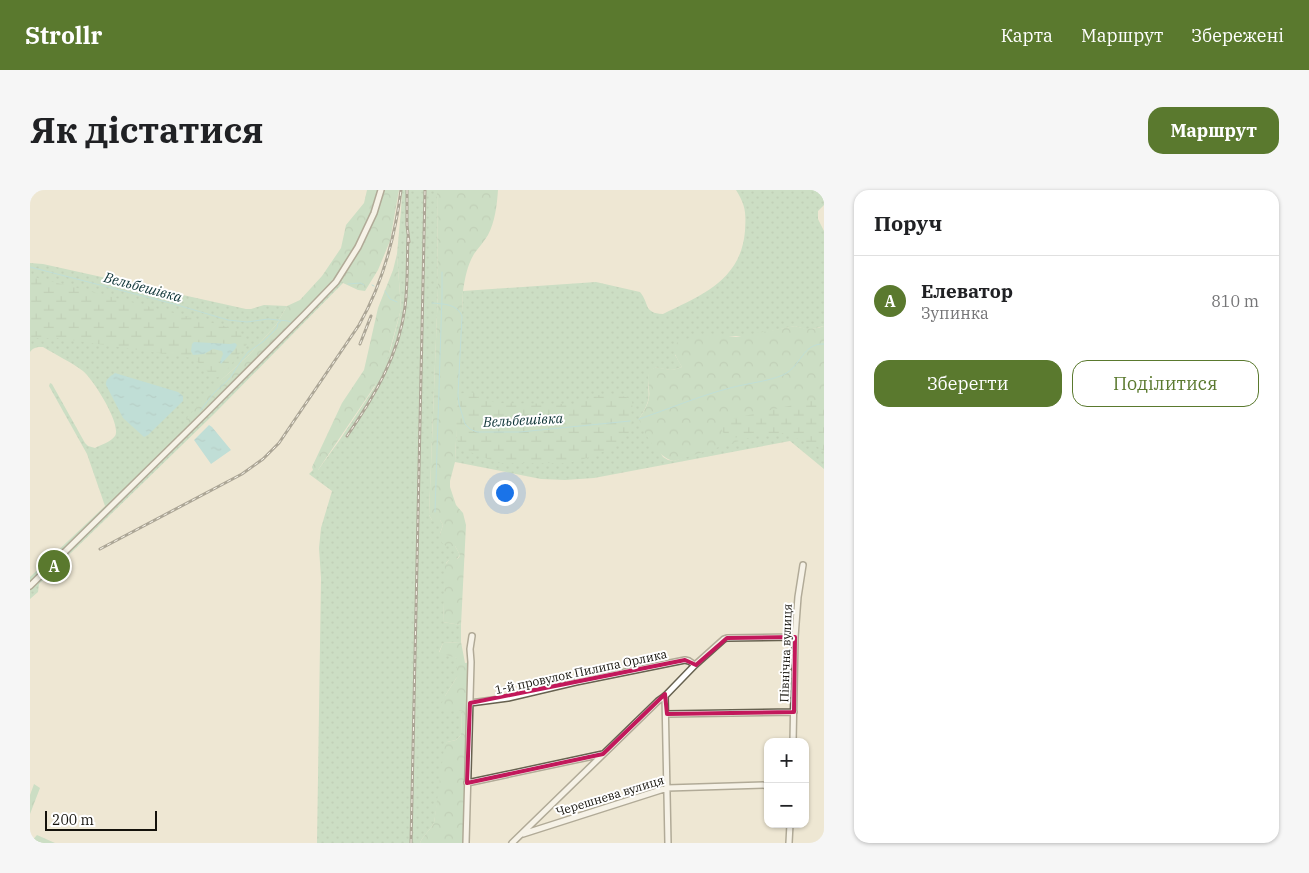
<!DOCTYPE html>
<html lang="uk">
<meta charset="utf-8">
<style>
:root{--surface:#fff;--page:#f6f6f6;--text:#202124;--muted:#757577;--line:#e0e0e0;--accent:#5a792e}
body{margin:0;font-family:"IBM Plex Serif",serif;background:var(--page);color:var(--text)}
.controls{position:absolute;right:15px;bottom:15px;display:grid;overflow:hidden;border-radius:10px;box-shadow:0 1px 4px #0004}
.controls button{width:45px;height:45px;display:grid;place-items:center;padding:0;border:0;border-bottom:1px solid var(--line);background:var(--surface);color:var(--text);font:25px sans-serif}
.scale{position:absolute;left:15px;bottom:12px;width:112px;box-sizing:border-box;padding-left:5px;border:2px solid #14120b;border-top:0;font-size:14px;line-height:18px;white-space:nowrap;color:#14120b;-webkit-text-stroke:4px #fff;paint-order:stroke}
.you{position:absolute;left:474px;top:302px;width:18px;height:18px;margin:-12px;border:4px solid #fff;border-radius:50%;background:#1a73e8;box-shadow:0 0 0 8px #1a73e833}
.badge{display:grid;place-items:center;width:32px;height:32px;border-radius:50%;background:var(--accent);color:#fff;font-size:16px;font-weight:700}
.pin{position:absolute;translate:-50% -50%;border:2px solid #fff;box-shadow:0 1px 5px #0006}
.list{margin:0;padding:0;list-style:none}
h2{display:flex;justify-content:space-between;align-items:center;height:65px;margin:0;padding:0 20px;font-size:21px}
h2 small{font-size:16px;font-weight:400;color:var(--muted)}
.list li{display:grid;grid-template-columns:32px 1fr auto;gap:15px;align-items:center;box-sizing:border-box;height:90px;padding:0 20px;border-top:1px solid var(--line)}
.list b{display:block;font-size:19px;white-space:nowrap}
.list p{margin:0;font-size:16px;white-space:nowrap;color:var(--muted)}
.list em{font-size:16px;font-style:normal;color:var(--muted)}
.actions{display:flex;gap:10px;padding:15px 20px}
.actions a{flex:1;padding:11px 0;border:1px solid var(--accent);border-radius:15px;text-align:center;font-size:18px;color:var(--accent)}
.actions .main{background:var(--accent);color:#fff}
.map{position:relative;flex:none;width:794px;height:653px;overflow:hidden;border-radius:15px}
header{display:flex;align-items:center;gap:30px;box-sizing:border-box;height:70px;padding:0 25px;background:var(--accent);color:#fff}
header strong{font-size:24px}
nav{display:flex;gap:28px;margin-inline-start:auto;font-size:18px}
.intro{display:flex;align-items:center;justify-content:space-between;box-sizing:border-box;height:120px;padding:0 30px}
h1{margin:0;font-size:35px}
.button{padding:12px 22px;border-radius:15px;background:var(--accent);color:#fff;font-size:18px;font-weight:700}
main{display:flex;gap:30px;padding:0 30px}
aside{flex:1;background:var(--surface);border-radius:15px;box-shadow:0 1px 4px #0004}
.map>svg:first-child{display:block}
</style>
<header>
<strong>Strollr</strong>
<nav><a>Карта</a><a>Маршрут</a><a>Збережені</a></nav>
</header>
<div class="intro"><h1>Як дістатися</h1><a class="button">Маршрут</a></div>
<main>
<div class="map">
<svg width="794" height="653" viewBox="0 0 794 653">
<defs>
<pattern id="grass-dots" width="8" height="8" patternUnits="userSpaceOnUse" patternTransform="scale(1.25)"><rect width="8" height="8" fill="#a2d3b1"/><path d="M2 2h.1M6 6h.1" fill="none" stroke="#8bb497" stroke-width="1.8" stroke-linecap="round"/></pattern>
<pattern id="forest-crowns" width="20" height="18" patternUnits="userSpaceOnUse" patternTransform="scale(1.25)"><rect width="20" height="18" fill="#a2d3b1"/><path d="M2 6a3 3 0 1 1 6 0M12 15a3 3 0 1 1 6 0" fill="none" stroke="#8bb497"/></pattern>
<pattern id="wetland-marsh" width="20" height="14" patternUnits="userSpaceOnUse" patternTransform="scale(1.25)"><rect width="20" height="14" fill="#a2d3b1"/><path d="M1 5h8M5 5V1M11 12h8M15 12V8" fill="none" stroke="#8bb497"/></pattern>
<pattern id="water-ripples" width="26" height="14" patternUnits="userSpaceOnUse" patternTransform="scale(1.25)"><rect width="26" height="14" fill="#88d2d9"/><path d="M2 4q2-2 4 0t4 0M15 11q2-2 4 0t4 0" fill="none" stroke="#74b3b9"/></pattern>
</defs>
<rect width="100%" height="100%" fill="#eee7d3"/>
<path fill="url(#grass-dots)" d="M 372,0 L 407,0 L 408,99 L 399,325 L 402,330 L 410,330 L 413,335 L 410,344 L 419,356 L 425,356 L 430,365 L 426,370 L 419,370 L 416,373 L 413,432 L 431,435 L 431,452 L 413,453 L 409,462 L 428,468 L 427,487 L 415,506 L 415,521 L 432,521 L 431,545 L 426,550 L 417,552 L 404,633 C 400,640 392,647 390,653 L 287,653 L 291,388 L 289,358 L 291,338 L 302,301 L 279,284 L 283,280 L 288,280 L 309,251 L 344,198 L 361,158 L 371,119 L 367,64 L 371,20 Z
M 706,0 L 794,0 L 794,15 L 788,21 L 788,29 L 794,41 L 794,136 L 782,139 L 775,139 L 765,136 L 717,146 L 697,146 L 645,165 L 652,177 C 648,178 645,180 640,180 C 635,180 629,177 625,178 C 613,182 621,202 618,211 C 616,218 612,224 609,229 L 633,267 L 638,270 L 644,271 L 794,214 L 794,279 L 760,251 L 564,288 L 535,290 L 511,289 L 425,272 L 433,101 L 566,92 L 610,102 C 620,114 613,123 633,124 C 672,105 711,90 715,41 C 716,23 716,16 706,0 Z
M 0,73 L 13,74 L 216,119 L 221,119 L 234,115 L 257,116 L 246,135 L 218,166 L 189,192 L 268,128 L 309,83 L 312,85 L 313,93 L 184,224 L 9,394 L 8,402 L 0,409 L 0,387 L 75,316 L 57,264 L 19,196 L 20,193 L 22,194 L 55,253 L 58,256 L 65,258 C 70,255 81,252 85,246 C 92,235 63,189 53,181 C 41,172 26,165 13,157 C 7,157 4,157 0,162 Z"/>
<path fill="url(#forest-crowns)" d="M 337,0 L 369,0 L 360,51 L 348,80 L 335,101 L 328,100 L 313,93 L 312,85 L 309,83 L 268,128 L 158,234 L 156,229 L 189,192 L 218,166 L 246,135 L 257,116 L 270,110 L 292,86 L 311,58 L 316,35 L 334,13 Z
M 407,0 L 468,0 C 467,15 465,32 458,45 C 454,52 448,58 444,64 C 437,76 435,88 433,101 L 425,272 L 420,291 L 420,297 L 426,315 L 433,323 L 436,335 L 431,435 L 413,432 L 415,375 L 419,370 C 425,368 428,371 430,365 L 425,356 L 416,356 L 412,353 L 410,344 L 413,335 L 410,330 L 402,330 L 399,325 L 408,99 Z
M 367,64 L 371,119 L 358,167 L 349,189 L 338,206 L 288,280 L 283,280 L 282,277 L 312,213 L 334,180 L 348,118 L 363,80 Z
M 765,136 C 775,139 783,140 794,136 L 794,214 L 751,238 L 644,271 C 628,268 614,244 609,229 C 613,222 618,216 619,207 C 621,199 613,182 624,178 C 629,177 635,179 640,180 C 644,180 648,178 652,177 C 647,169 643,163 645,154 L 650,151 L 676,143 L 706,147 Z
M 431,452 L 435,473 L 441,472 L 436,653 L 390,653 C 392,647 400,640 404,633 L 414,559 L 417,552 L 426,550 L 431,545 L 432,521 L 415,521 L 410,517 L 415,506 L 427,487 L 427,468 L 409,463 L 413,453 Z
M 4,594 L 10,598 L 0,624 L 0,605 Z
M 7,645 L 25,653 L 0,653 Z"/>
<path fill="url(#wetland-marsh)" d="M 0,86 L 202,138 L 214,146 L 217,154 L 192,186 L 184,188 L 169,173 L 162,168 L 28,148 L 0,148 Z
M 439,202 C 450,203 455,211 468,213 L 544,214 L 565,206 L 579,203 L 600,208 C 605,216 601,218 601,226 C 601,230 602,234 601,238 C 594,258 556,269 538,273 L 469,273 L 432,259 L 427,250 L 426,239 L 428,204 Z
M 794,208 L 794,261 L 786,256 L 753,243 L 700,248 C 692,244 687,235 697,230 Z"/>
<path fill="url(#water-ripples)" d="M 164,152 L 200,154 L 205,153 L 207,155 L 205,159 L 191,174 L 190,172 L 193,164 L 192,161 L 183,159 L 174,164 L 163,165 L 161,161 L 162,154 Z
M 85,183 L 148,202 L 153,206 L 153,211 L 118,245 L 114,247 L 93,228 L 76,195 C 75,189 81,186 85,183 Z
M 179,235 L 182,237 L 201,260 L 181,274 L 164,250 Z"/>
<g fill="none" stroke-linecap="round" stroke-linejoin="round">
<path stroke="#88d2d9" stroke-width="1" d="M 0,77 L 144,114 L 198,130 L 217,132 L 238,129 L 258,131 L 263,133
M 318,94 L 331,93 L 334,95
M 342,95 L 344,96
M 355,101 L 360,109 L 367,112
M 402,113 C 414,114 427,114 432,126 L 428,204 L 429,214 L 435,234 L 440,239 L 447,242 L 490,242 L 600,231
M 170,221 L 183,204 L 200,188 L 211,171 L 218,162 L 234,151 L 247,138 L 248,133 L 251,131
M 609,229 C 639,219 669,206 700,198 C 718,193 736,192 753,185 C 772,176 772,153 794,154
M 405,322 L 412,106 L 412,82"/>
<defs>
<path id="minor" d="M 0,396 L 179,220 L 275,124 L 306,92 L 328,57 L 344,23 L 351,0
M 635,506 L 638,653
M 440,513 L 478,508 L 546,492 L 655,470 L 659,471 L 665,475
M 637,524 L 764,522
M 763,552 L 765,447 L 768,407 L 773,375
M 437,593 L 573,564
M 493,644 L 637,598 L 738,595
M 436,653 L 441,472 L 440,459 L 442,446
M 482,653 L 628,511 L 635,506 L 665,475 L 694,449 L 697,448 L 765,447
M 759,653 L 760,634"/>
</defs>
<use href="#minor" stroke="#66614f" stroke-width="8"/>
<use href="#minor" stroke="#fff" stroke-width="5"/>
<defs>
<path id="rail" d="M 377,0 L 377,35 L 379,52
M 330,154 L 341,126
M 317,246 C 344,207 369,165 375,117 C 378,93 377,70 378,47
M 70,359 L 212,284 L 233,269 L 249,253 L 329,135 C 353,93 365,47 371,0
M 381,653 L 395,0"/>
</defs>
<use href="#rail" stroke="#5b574c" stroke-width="3"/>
<use href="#rail" stroke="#fff" stroke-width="1" stroke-dasharray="4" stroke-linecap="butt"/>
</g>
<path d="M0 0H794V653H0ZM 765,447 L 764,522 L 637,524 L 635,504 L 573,564 L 437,593 L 440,513 L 655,470 L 666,475 L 697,448 Z" fill="#eee7d3" fill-opacity=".55" fill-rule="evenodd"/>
<path fill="none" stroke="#c2185b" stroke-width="4" stroke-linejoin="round" d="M 765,447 L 764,522 L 637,524 L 635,504 L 573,564 L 437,593 L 440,513 L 655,470 L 666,475 L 697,448 Z"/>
<g text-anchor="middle" stroke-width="4" stroke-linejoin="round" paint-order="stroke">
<g font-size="12" fill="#14120b" stroke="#fff">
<text transform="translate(756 463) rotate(-88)" y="4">Північна вулиця</text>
<text transform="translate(551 482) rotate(-12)" y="4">1-й провулок Пилипа Орлика</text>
<text transform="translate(580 606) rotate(-17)" y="4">Черешнева вулиця</text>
</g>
<g font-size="14" font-style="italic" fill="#0d3336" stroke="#fff">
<text transform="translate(113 97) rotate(15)" y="5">Вельбешівка</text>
<text transform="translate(493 230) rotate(-3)" y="5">Вельбешівка</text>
</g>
</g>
</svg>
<div class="controls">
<button>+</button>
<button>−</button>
</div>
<div class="scale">200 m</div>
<div class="you"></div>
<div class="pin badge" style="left:24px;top:376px">A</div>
</div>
<aside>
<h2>Поруч<small></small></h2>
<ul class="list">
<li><span class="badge">A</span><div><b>Елеватор</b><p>Зупинка</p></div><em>810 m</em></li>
</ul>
<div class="actions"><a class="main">Зберегти</a><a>Поділитися</a></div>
</aside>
</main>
